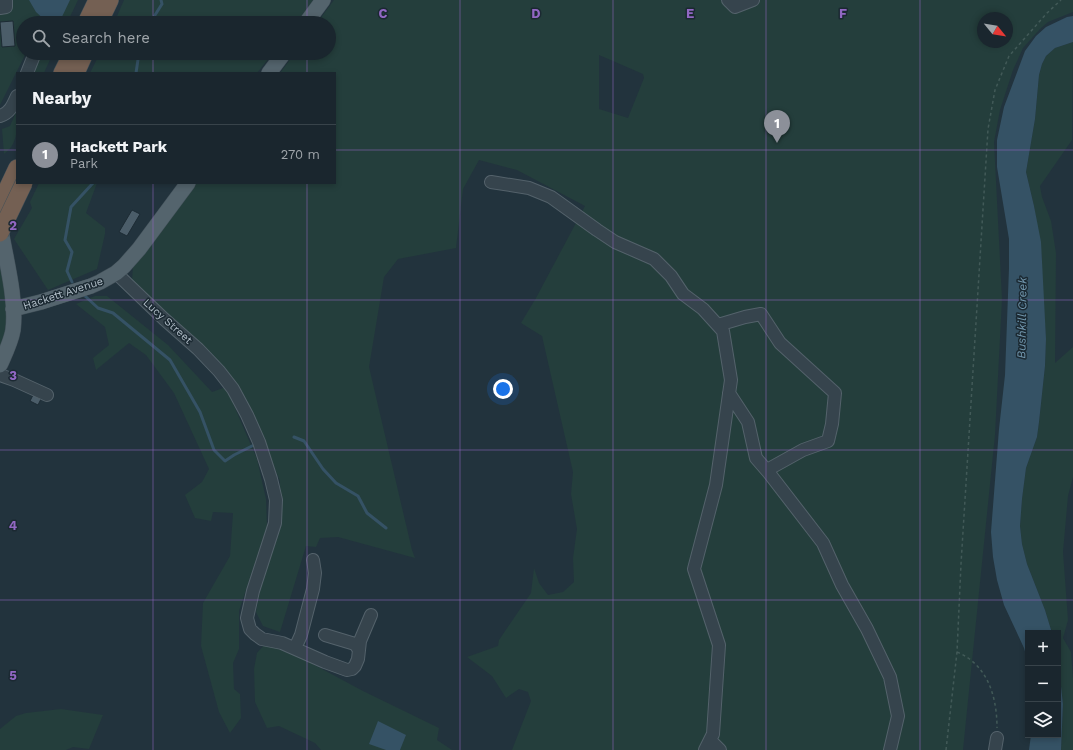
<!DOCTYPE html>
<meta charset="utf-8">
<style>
:root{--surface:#1a262e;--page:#27323a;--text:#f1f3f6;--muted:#9fa5aa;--line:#38434a;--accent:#8c9099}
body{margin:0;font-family:"Work Sans",sans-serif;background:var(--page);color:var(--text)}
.controls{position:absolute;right:12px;bottom:12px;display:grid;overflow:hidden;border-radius:0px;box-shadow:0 2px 6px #0003}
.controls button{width:36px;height:36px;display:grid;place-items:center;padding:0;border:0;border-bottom:1px solid var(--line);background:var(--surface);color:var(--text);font:20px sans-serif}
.compass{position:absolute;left:977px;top:12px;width:36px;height:36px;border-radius:50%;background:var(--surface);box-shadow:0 2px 6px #0003;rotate:120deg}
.you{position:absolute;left:503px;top:389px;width:14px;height:14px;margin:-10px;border:3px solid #fff;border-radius:50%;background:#1a73e8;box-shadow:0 0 0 6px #1a73e833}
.badge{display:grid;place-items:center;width:26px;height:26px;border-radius:50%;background:var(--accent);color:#fff;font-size:13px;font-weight:700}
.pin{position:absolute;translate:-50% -33px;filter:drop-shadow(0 1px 2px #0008)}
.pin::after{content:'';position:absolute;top:21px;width:14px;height:12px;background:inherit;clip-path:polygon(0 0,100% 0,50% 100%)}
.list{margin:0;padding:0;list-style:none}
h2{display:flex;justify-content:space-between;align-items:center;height:52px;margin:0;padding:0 16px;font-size:17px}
h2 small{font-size:13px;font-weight:400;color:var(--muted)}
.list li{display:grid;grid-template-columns:26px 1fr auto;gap:12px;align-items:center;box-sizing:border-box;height:60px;padding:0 16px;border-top:1px solid var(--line)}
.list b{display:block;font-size:15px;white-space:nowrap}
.list p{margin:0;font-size:13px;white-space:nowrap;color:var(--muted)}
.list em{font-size:13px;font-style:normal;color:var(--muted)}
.icon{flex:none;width:22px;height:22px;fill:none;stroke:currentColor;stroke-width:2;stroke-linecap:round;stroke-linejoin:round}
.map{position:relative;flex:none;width:1073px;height:750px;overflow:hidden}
.search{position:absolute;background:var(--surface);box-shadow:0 2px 6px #0003;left:16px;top:16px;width:320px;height:44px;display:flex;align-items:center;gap:10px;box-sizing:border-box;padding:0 14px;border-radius:22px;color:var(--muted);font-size:15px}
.panel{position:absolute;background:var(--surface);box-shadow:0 2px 6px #0003;left:16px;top:72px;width:320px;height:112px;border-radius:0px}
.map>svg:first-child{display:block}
</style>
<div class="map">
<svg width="1073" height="750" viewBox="0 0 1073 750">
<rect width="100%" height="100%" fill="#22333d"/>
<path fill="#243e3c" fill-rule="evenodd" d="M 0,0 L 78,0 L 67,23 L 23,23 L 23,53 L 26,53 L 0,105 Z
M 124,0 L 313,0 L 296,23 L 114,23 Z
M 334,0 L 1073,0 L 1073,12 L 1048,22 L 1040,29 L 1023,48 L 1013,70 L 1000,110 L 994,142 L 1002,299 L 995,435 L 963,750 L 512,750 L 531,701 L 528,692 L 519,689 L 506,698 L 492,676 L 467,657 L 498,646 L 499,640 L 531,593 L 534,568 L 539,583 L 548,595 L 563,592 L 574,582 L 573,558 L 577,529 L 571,494 L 573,472 L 542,336 L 521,323 L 536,298 L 585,206 L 517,170 L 479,160 L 463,189 L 456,248 L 398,259 L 384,277 L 369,367 L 412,550 L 415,558 L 338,537 L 320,538 L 316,547 L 306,546 L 280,632 L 263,626 L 256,612 L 262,581 L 280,530 L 280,481 L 249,407 L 214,356 L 134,286 L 132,280 L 133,267 L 196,183 L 335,183 L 335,73 L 280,73 L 295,53 L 329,53 L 329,23 L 317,23 ZM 983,18 L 1007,18 L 1007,42 L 983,42 ZM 599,55 L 643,74 L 644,78 L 628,118 L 599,109 Z
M 1073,42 L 1072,140 L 1040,186 L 1042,197 L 1051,221 L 1056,253 L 1055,363 L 1073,347 L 1073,477 L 1068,496 L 1063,552 L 1068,620 L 1063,638 L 1071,652 L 1073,678 L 1073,750 L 1061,750 L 1063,704 L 1058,659 L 1058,633 L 1052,633 L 1045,610 L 1027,564 L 1022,544 L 1020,526 L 1022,499 L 1026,468 L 1037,437 L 1039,422 L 1045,366 L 1046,339 L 1042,282 L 1042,259 L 1034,206 L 1026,172 L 1035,119 L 1039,75 L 1042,64 L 1046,56 L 1055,48 Z
M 41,53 L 53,53 L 44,73 L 33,73 Z
M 100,53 L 273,53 L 257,73 L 90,73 Z
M 17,110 C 17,126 19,144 4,154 L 2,129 L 10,126 Z
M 39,183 L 97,183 L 86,213 L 105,228 L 105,234 L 97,269 L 48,290 L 14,239 L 32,208 L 30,202 Z
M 0,258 L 6,294 L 6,331 L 0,354 Z
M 95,296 L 107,296 L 168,345 L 212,392 L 226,387 L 257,459 L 266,499 L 267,526 L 239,611 L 239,649 L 233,663 L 234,689 L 240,694 L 241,718 L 230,733 L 219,712 L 201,646 L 203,603 L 230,556 L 233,513 L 213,512 L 211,521 L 195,518 L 185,495 L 202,482 L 209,469 L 174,393 L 146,355 L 129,343 L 96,370 L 93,358 L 109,345 L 105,327 L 76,304 Z
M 264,645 L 281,647 L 363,691 L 439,728 L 437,740 L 452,750 L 321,750 L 315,743 L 279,726 L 267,728 L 255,702 L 254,669 L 257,653 Z
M 61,709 L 103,715 L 89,749 L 73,747 L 66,750 L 0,750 L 0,729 L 16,716 L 26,713 Z"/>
<path fill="#355265" d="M 29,0 L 70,0 L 60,21 L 48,23 L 36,12 Z
M 1073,16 L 1073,42 L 1055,48 L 1046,56 L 1042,64 L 1039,75 L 1035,119 L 1026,172 L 1034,206 L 1041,242 L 1046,339 L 1045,366 L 1039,422 L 1037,437 L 1026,468 L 1022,499 L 1020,526 L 1022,544 L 1027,564 L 1045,610 L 1052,633 L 1028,633 L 1028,662 L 1024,648 L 1004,605 L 997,580 L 993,557 L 991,532 L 999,429 L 1005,375 L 1009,268 L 1009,239 L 997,167 L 997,140 L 1004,107 L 1025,51 L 1036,36 L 1046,27 L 1067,17 Z
M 1058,659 L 1063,704 L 1061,750 L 1029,750 L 1031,735 L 1058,735 Z
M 378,721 L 406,735 L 400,750 L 386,750 L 369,744 Z"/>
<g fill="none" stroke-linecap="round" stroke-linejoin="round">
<path stroke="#355265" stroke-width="3" d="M 150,23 L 162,4 L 161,0
M 136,73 L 139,53
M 72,282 L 67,271 L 72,252 L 65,240 L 71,207 L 93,183
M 85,296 L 98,308 L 113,313 L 170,360 L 200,412 L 214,450 L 225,461 L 234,455 L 254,445
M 294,437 L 304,441 L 323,469 L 336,483 L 358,496 L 367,513 L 386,528"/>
</g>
<path fill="#4b5d69" stroke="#1d2b34" d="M 13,21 L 15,46 L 2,47 L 0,22 Z
M 132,210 L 140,214 L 127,236 L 119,232 Z
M 33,395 L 41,399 L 38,405 L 30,401 Z"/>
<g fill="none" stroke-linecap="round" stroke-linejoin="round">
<defs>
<path id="minor" d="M 728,0 L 735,7 L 753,0
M 0,8 L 6,7 L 6,0
M 27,73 L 35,53
M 0,116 C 10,113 13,105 17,96
M 491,182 L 529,188 L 551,197 L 597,230 L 615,242 L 654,259 L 671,276 L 683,294 L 703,309 L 723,331 L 731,380 L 716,485 L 694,569 L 719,645 L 713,734 L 705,750
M 116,273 L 164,319 L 198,349 L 219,371 L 233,389 L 247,415 L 259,442 L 271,479 L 276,500 L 275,523 L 253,591 L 247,618 L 250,629 L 255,634 L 262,639 L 282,643 L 325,662 L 347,670 L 352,669 L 355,666 L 358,659 L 359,650 L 355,644 L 325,635
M 718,325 L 745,317 L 761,314 L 780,343 L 835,393 L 832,424 L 828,441 L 803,450 L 767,470
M 0,375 L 14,380 L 47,395
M 729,393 L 748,422 L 756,458 L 769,473 L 823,543 L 842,585 L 867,629 L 890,677 L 898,716 L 890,750
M 292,647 L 296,646 L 301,635 L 313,589 L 315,573 L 313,560
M 359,650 L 360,641 L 371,615
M 710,740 L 720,750
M 995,750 L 997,738"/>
<path id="major" d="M 306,23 L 323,0
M 269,73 L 284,53
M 0,225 C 5,256 17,299 13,330 C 11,342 5,354 0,365
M 13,309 L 41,302 L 91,286 L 100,282 L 116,273 L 124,266 L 139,249 L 188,183"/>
<path id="highway" d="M 86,23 L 97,0
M 99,23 L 110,0
M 62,73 L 72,53
M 76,73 L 85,53
M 0,204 L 17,168"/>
</defs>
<use href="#minor" stroke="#54626b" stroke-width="14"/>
<use href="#major" stroke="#425059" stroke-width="16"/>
<use href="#highway" stroke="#414f58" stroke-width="18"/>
<path stroke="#425a58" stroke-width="1.5" stroke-dasharray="3 3" stroke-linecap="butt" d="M 957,652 C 988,665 997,697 997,728
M 946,750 L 957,652 L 961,564 L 988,129 L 995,90 L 1009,56 L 1047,13 L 1061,0"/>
<use href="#minor" stroke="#36444d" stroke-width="12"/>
<use href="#major" stroke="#54646d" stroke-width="15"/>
<use href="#highway" stroke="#746053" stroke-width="17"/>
<defs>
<path id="highway-bridge" d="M 0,233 L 24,183"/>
</defs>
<use href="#highway-bridge" stroke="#414f58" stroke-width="18" stroke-linecap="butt"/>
<use href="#highway-bridge" stroke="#746053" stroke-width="17"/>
</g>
<path fill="none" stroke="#9167c3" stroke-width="1" stroke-opacity="0.55" d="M 153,0 L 153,23M 307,0 L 307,23M 460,0 L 460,750M 613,0 L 613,750M 766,0 L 766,750M 920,0 L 920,750M 153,53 L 153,73M 307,53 L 307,73M 0,150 L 17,150M 335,150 L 1073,150M 153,183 L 153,750M 307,183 L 307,750M 0,300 L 1073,300M 0,450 L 1073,450M 0,600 L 1073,600"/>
<g text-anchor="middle" stroke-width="3" stroke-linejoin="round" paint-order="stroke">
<g font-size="11" fill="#b2bfc9" stroke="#1b2932">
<text transform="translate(63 293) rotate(-18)" y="4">Hackett Avenue</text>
<text transform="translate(168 321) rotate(42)" y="4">Lucy Street</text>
</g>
<g font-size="12" font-style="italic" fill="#7196ad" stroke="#1b2932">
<text transform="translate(1022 318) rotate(-89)" y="4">Bushkill Creek</text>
</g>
</g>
<g font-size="13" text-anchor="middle" font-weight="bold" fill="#9167c3" stroke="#1b2932" stroke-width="3" stroke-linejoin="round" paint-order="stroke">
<text x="383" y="18">C</text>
<text x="536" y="18">D</text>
<text x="690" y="18">E</text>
<text x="843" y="18">F</text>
<text x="13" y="230">2</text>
<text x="13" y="380">3</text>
<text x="13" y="530">4</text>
<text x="13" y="680">5</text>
</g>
</svg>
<div class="controls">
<button>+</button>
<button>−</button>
<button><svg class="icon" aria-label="layers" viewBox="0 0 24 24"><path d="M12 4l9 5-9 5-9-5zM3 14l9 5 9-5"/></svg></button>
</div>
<svg class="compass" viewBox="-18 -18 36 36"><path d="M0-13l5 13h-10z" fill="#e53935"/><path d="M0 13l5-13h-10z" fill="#9fa5aa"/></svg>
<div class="you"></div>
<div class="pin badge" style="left:777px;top:143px">1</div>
<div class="search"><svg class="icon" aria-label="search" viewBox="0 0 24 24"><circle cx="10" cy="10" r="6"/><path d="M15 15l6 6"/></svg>Search here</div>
<section class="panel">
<h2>Nearby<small></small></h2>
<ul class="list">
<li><span class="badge">1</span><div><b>Hackett Park</b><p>Park</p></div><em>270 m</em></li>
</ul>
</section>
</div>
